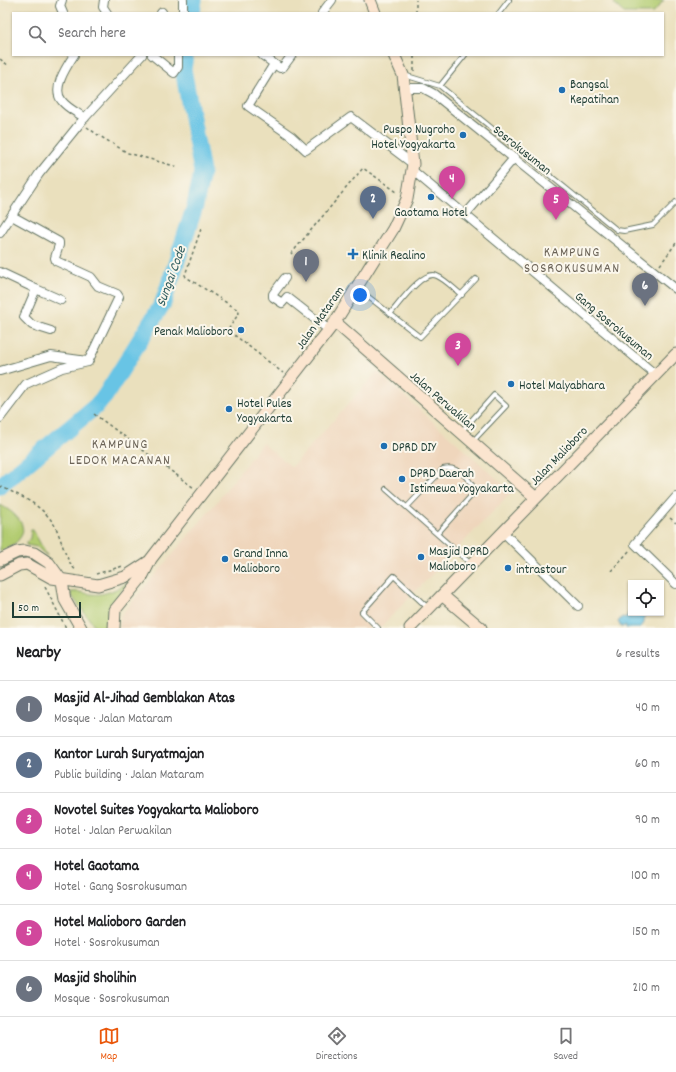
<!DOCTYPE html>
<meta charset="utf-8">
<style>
:root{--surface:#fff;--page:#f2f2f2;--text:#202124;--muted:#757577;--line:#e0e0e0;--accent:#ea580c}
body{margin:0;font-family:Dekko,sans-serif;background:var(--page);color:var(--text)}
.controls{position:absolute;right:12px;bottom:12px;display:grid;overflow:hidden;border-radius:0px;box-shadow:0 1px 3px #0004}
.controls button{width:36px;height:36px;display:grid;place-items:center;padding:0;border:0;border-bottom:1px solid var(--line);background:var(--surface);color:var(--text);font:20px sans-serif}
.scale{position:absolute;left:12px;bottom:10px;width:69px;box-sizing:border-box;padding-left:4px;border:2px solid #1f3d34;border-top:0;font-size:11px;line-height:14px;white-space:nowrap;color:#1f3d34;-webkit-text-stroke:3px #fbf7ec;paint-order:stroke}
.you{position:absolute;left:360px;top:295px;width:14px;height:14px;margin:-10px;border:3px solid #fff;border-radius:50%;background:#1a73e8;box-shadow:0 0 0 6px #1a73e833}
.badge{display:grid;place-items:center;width:26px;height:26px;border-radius:50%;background:var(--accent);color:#fff;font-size:13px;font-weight:700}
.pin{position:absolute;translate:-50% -33px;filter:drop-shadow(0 1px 2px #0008)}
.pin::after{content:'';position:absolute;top:21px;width:14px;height:12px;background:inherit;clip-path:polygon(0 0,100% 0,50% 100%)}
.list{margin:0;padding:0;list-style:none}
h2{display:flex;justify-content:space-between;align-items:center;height:52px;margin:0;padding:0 16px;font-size:17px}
h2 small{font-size:13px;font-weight:400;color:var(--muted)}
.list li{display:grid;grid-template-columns:26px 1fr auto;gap:12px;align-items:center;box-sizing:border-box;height:56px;padding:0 16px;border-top:1px solid var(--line)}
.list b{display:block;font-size:15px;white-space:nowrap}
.list p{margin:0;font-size:13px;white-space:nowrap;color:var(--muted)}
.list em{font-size:13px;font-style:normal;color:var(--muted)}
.icon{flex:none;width:22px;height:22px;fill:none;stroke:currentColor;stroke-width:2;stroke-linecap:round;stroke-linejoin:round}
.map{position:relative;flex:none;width:676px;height:628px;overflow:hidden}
.search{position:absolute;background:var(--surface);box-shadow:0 1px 3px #0004;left:12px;right:12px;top:12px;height:44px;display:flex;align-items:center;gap:10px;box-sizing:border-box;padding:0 14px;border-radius:0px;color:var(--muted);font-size:15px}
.sheet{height:388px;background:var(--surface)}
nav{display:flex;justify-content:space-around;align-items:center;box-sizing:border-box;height:56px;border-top:1px solid var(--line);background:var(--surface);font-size:11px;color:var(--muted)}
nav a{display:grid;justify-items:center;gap:2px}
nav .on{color:var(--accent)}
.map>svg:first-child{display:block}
</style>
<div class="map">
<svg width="676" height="628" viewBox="0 0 676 628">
<rect width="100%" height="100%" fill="#fbf7ec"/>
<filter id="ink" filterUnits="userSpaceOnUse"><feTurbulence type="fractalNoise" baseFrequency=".025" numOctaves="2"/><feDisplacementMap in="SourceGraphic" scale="8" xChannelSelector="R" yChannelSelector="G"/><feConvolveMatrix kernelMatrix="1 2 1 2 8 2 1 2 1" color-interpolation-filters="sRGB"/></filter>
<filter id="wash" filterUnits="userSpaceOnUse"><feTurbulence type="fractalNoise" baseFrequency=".012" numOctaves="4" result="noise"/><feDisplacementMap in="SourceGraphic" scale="16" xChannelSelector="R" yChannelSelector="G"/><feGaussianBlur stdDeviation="0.9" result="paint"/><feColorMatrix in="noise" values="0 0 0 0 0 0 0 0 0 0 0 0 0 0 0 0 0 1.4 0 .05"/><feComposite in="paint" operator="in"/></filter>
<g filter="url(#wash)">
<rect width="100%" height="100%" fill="#eae0bd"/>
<path fill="#efd6bc" d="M 377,372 L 512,492 L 380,628 L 119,628 L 121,615 L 216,503 L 262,443 L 292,467 Z"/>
<path fill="#b2cc71" stroke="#688452" d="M 617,0 L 664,0 L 653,13 L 624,13 L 614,4 Z
M 0,505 C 11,510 31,525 19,539 C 15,545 6,548 0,552 Z
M 31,530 L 33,530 L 47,556 L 37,547 L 26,545 L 30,538 Z
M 129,582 L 108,609 L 108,628 L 96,628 L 71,595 L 71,592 C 78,591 84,593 90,594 C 105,596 117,589 129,582 Z"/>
<path fill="#67c4e5" stroke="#43808c" d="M 631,607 L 631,613 L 644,613 L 644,623 L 640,628 L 626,628 L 626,625 L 622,627 L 618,622 L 622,617 L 626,618 Z"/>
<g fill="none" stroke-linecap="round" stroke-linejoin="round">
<path stroke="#67c4e5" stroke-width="17" d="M 192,13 L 194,0
M 0,486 L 96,406 L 105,396 L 163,303 L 195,206 L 202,172 L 183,69 L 185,55"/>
</g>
</g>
<g filter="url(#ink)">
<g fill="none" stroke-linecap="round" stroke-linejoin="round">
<defs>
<path id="lane" d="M 499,13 L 509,0
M 404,75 L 440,86 L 617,230 L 624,231 L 653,225 L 676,202
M 440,86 L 465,55
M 357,288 L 420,337 L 476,279
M 390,314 C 399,304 423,269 437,276 C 446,280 454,289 462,295
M 461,432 L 494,395 L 506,406 L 473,441
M 386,489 L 471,564
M 407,507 L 443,469 C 457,465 469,478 474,489 L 471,496 L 437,534
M 378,628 L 362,612 L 394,576 L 428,608"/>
<path id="street" d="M 62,0 L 60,6 L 63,13
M 104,0 L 103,7 L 107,13
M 161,13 L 162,12
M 183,13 L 183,0
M 322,13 L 332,0
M 74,55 C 67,66 51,89 62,101 C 67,108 78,113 85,118
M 152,55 L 174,73 L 178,67 L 178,55
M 262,55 L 280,68 L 283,67 L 292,55
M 274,64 L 248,106 L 291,136 L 306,150 L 351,117 L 413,164
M 405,88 L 423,88 L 434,94 L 676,289
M 412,170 L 656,375
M 465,215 L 515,157
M 12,216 L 59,242 L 59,245 L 55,258 L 56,261 L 91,277 L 98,286 L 117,294 L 119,297 L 88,362
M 0,233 L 39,174 L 81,122 L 142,55
M 0,272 L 36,289 L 24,317 L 32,325 L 51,331
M 285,278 L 273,294 L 273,297 L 282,303 L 287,297 L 329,330
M 36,289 L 61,300
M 0,371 L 51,356 L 87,361
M 0,418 L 26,384 L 62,368 L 88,362
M 676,497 L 635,544 L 676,584
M 503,532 L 578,606"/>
<path id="secondary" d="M 370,0 L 375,13
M 335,322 L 536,498
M 0,560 L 17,552 L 25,551 L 34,553 L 49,563 L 62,581 L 65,600 L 81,628
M 0,575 L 19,565 L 27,564 L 52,578 L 98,585 L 125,577 L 148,562
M 442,595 L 481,628
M 114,628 L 115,610 L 142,577 L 151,559 L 335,322 L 393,229 L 407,199 L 413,164 L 403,75 L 394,55
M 410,628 L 676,354"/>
</defs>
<use href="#lane" stroke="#667664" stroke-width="6"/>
<use href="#street" stroke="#667664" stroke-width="10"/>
<use href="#secondary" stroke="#667664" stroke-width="13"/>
<path stroke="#667664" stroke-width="1.5" stroke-dasharray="3 3" stroke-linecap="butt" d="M 416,13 L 416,0
M 0,59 L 9,66
M 414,71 L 414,55
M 87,127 L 98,135 L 128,153 L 178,167
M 201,229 L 185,275 L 186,277 L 238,310 L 239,313 L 228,330 L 283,373
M 291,254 L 363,168 L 397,192
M 660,265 L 676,243
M 94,414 L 194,488
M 0,486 C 20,496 43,505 55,526 C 62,539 65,562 77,571
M 670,518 L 676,523
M 611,571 L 630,550
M 96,574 L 123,566
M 45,587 L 66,628"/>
<use href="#lane" stroke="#fff" stroke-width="4"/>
<use href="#street" stroke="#fff" stroke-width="8"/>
<use href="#secondary" stroke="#fbe5cf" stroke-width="11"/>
</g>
</g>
<g fill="#1f6fb2" stroke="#fbf7ec" stroke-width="1.5">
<circle cx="562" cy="90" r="4"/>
<circle cx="463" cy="135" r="4"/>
<circle cx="431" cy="197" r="4"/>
<path d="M351 248h4v4h4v4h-4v4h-4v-4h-4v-4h4z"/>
<circle cx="241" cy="330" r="4"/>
<circle cx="511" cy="384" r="4"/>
<circle cx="229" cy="409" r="4"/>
<circle cx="384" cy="446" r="4"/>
<circle cx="402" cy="479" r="4"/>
<circle cx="421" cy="557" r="4"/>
<circle cx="225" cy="559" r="4"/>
<circle cx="508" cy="568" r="4"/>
</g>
<g text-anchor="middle" stroke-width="4" stroke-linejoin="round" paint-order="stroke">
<g font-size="13" fill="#1f3d34" stroke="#fbf7ec" text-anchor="start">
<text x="570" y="88">Bangsal<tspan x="570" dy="15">Kepatihan</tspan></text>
<text x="455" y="133" text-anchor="end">Puspo Nugroho<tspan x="455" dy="15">Hotel Yogyakarta</tspan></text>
<text x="431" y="216" text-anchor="middle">Gaotama Hotel</text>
<text x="362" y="259">Klinik Realino</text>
<text x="233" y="335" text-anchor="end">Penak Malioboro</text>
<text x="519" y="389">Hotel Malyabhara</text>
<text x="237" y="407">Hotel Pules<tspan x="237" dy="15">Yogyakarta</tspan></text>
<text x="392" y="451">DPRD DIY</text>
<text x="410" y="477">DPRD Daerah<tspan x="410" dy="15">Istimewa Yogyakarta</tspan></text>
<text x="429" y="555">Masjid DPRD<tspan x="429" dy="15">Malioboro</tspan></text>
<text x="233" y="557">Grand Inna<tspan x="233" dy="15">Malioboro</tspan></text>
<text x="516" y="573">intrastour</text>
</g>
<g font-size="13" fill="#1f3d34" stroke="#fbf7ec">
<text transform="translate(523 149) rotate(39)" y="5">Sosrokusuman</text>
<text transform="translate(319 317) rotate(-55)" y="5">Jalan Mataram</text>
<text transform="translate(615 325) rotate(40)" y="5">Gang Sosrokusuman</text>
<text transform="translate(444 400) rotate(41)" y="5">Jalan Perwakilan</text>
<text transform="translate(558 455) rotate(-46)" y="5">Jalan Malioboro</text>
</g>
<g font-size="14" letter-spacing="1" fill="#6c6458" stroke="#fbf7ec">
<text x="572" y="256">KAMPUNG<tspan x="572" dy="16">SOSROKUSUMAN</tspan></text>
<text x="120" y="448">KAMPUNG<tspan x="120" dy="16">LEDOK MACANAN</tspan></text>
</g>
<g font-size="14" font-style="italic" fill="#315f60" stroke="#fbf7ec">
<text transform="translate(170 276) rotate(-70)" y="5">Sungai Code</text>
</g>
</g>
</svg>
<div class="controls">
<button><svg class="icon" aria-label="locate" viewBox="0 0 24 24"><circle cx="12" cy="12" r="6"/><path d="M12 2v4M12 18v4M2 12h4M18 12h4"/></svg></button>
</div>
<div class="scale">50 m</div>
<div class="you"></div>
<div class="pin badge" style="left:306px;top:282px;background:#6b7280">1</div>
<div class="pin badge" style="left:373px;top:219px;background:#5c6f8a">2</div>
<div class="pin badge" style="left:458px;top:366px;background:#d1479c">3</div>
<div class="pin badge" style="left:452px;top:199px;background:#d1479c">4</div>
<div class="pin badge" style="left:556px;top:220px;background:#d1479c">5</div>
<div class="pin badge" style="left:645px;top:306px;background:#6b7280">6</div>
<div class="search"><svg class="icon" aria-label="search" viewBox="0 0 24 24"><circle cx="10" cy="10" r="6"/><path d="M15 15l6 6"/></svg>Search here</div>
</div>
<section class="sheet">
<h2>Nearby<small>6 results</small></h2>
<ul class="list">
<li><span class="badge" style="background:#6b7280">1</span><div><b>Masjid Al-Jihad Gemblakan Atas</b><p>Mosque · Jalan Mataram</p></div><em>40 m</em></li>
<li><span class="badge" style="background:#5c6f8a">2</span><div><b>Kantor Lurah Suryatmajan</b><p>Public building · Jalan Mataram</p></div><em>60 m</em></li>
<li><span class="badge" style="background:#d1479c">3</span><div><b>Novotel Suites Yogyakarta Malioboro</b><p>Hotel · Jalan Perwakilan</p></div><em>90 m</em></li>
<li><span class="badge" style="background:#d1479c">4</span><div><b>Hotel Gaotama</b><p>Hotel · Gang Sosrokusuman</p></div><em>100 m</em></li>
<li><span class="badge" style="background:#d1479c">5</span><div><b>Hotel Malioboro Garden</b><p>Hotel · Sosrokusuman</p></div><em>150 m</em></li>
<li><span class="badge" style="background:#6b7280">6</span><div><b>Masjid Sholihin</b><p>Mosque · Sosrokusuman</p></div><em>210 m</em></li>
</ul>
</section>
<nav>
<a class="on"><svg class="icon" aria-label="map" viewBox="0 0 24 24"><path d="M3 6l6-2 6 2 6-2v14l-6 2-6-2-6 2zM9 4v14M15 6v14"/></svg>Map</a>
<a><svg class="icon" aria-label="directions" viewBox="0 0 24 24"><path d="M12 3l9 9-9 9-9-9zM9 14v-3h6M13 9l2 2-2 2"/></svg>Directions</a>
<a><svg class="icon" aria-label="saved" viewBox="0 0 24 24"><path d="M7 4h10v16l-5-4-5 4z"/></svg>Saved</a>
</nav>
